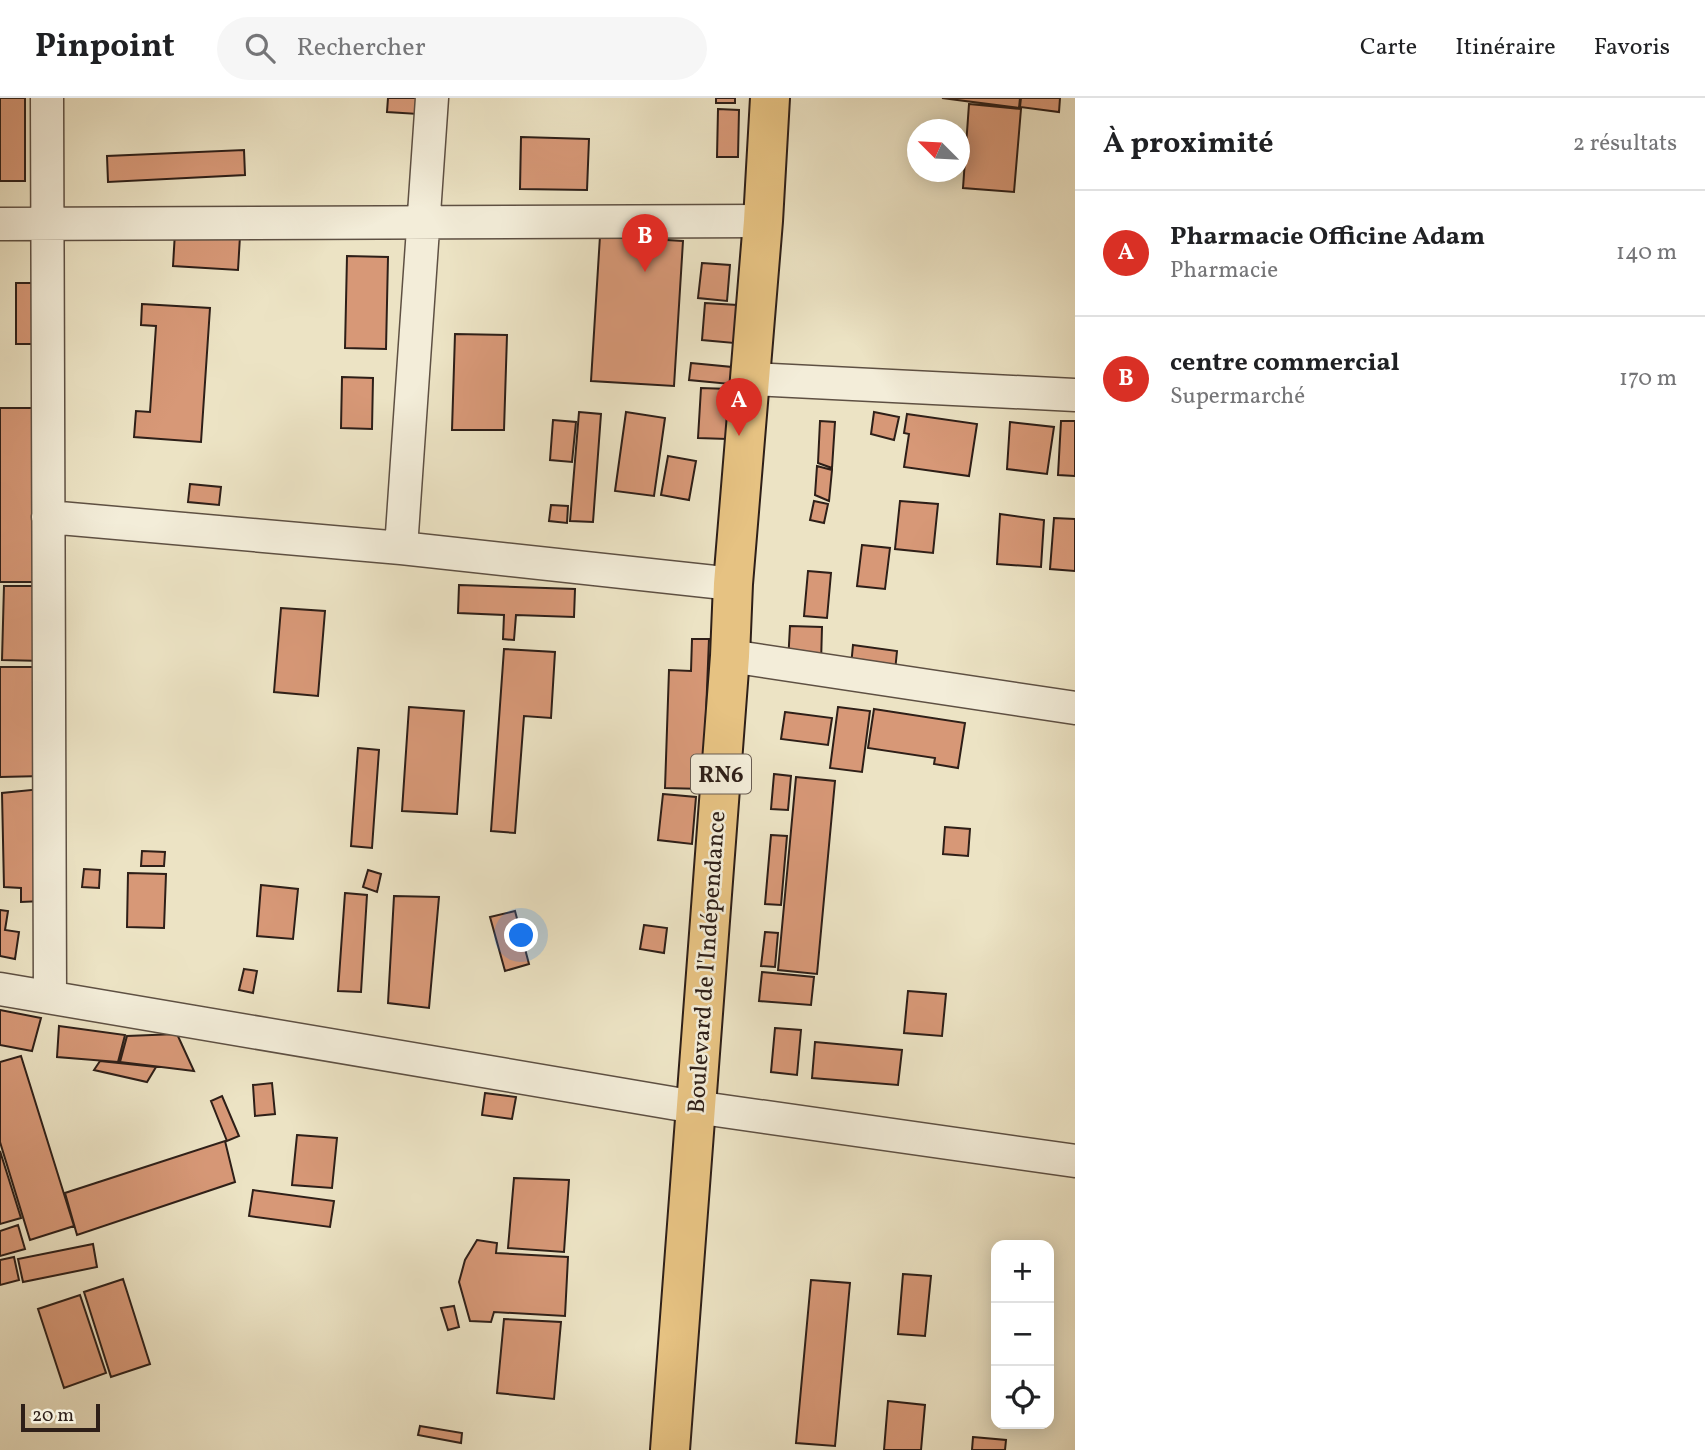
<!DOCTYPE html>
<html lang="fr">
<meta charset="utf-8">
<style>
:root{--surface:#fff;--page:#f6f6f6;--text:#202124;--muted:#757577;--line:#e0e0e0;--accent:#d93025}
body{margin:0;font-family:Vollkorn,serif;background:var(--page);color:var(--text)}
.controls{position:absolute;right:21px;bottom:21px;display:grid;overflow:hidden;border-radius:14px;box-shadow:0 4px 18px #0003}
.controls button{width:63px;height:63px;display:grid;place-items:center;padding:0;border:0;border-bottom:2px solid var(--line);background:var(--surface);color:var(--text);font:35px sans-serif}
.compass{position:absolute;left:907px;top:21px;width:63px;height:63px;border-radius:50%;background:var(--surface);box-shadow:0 4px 18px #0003;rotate:294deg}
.scale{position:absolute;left:21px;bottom:18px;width:79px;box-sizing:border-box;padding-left:7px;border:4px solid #2e1f18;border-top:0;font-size:19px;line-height:24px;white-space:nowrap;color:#2e1f18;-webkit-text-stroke:5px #f3edd9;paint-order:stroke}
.you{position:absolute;left:522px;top:838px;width:24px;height:24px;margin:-18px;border:5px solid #fff;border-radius:50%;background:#1a73e8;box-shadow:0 0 0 10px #1a73e833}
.badge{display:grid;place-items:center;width:46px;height:46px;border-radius:50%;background:var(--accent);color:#fff;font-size:23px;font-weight:700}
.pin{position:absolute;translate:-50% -58px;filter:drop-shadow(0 2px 4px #0008)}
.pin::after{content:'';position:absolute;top:37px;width:24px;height:21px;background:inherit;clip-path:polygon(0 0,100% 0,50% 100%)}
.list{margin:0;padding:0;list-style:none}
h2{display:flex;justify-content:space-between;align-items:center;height:91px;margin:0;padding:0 28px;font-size:30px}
h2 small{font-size:23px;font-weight:400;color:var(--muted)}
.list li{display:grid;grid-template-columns:46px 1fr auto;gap:21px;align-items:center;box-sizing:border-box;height:126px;padding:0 28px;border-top:2px solid var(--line)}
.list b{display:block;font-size:26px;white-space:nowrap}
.list p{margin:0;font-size:23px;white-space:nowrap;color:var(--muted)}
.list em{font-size:23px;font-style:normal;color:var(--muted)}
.icon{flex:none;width:38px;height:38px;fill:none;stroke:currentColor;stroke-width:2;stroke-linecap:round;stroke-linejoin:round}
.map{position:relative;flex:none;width:1075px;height:1352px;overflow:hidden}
header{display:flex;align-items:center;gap:42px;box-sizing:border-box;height:98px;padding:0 35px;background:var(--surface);border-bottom:2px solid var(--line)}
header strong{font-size:33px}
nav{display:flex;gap:38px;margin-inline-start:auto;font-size:24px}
.search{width:490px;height:63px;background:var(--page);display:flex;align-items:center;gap:18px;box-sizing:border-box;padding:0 24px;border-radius:38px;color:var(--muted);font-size:26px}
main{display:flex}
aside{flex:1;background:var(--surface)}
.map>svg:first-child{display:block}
</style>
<header>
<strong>Pinpoint</strong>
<div class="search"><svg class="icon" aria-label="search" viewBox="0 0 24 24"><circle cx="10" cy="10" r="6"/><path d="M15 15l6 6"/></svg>Rechercher</div>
<nav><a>Carte</a><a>Itinéraire</a><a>Favoris</a></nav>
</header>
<main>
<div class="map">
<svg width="1075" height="1352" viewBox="0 0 1075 1352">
<rect width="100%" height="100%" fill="#ece3c4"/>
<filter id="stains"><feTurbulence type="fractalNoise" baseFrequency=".00286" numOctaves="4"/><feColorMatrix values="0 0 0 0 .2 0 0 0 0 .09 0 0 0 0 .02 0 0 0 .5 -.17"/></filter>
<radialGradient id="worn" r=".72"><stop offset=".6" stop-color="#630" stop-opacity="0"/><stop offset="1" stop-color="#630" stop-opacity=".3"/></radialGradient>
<path fill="#d79877" stroke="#2e1f18" stroke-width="2" d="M 0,0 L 25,0 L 25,83 L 0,83 Z
M 388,0 L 419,0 L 418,16 L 387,14 Z
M 716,0 L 735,0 L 735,5 L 716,5 Z
M 942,0 L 1020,0 L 1019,10 Z
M 1021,0 L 1060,0 L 1059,14 L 1020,9 Z
M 969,6 L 1021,11 L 1014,94 L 963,90 Z
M 718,11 L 739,12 L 738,59 L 717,59 Z
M 521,39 L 589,41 L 587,92 L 520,91 Z
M 244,52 L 245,77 L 108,84 L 107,58 Z
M 175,134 L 240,138 L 238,172 L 173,168 Z
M 600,138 L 683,143 L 674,288 L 591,283 Z
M 347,158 L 388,159 L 386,251 L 345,250 Z
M 702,165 L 730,167 L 727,203 L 698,200 Z
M 16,185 L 38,185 L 38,246 L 16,246 Z
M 705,205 L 737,207 L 734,245 L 702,242 Z
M 142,206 L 210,210 L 201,344 L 134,339 L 136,313 L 150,314 L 156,228 L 141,227 Z
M 455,236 L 507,237 L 504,332 L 452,332 Z
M 691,265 L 732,269 L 730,286 L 689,282 Z
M 342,279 L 373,280 L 372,331 L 341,330 Z
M 701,290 L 729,291 L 727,341 L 698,340 Z
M 0,310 L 45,310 L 44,484 L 0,484 Z
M 579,314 L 601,316 L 593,424 L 570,423 Z
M 626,314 L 665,320 L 654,398 L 615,393 Z
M 874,314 L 899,319 L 894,342 L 871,336 Z
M 907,316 L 977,326 L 969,378 L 904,369 L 909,336 L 904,335 Z
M 553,322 L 576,324 L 572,364 L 550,362 Z
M 820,323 L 835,324 L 832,370 L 818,365 Z
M 1061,323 L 1075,323 L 1075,378 L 1058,377 Z
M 1010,324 L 1054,329 L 1047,376 L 1007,371 Z
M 668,358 L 696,363 L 689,402 L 661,397 Z
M 817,368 L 832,372 L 829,403 L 815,397 Z
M 190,386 L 221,389 L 219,407 L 188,404 Z
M 814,403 L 828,406 L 824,425 L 810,422 Z
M 900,403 L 938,406 L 933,455 L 895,451 Z
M 551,407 L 568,408 L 567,425 L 549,423 Z
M 1000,416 L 1044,422 L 1041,469 L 997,466 Z
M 1054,420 L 1075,421 L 1075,473 L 1050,471 Z
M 862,447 L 890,450 L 885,491 L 857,488 Z
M 808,473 L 831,475 L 827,520 L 804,518 Z
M 459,487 L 575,491 L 574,519 L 516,517 L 514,542 L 503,541 L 504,517 L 458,515 Z
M 4,488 L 45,488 L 43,563 L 2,562 Z
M 281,510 L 325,513 L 318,598 L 274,594 Z
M 790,528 L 822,529 L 821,566 L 788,565 Z
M 692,541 L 709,541 L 703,691 L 665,690 L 669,572 L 691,573 Z
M 853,547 L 897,553 L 895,573 L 851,568 Z
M 504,551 L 555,554 L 551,620 L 524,618 L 515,735 L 491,733 Z
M 0,569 L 42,569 L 43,678 L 0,679 Z
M 409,609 L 464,613 L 457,716 L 402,713 Z
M 838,609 L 870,613 L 862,674 L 830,670 Z
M 874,611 L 965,625 L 958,670 L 934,666 L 935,660 L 868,650 Z
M 785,614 L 832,620 L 828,647 L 781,641 Z
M 358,650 L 379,652 L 372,750 L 351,748 Z
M 774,676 L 791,678 L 788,712 L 771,711 Z
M 796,679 L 835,683 L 817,876 L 778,872 Z
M 41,691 L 43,803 L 21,804 L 21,790 L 4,789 L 2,695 Z
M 663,696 L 696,699 L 692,746 L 658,742 Z
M 945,729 L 970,731 L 968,758 L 943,756 Z
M 771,737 L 787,738 L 781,807 L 765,806 Z
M 142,753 L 165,754 L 164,768 L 141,768 Z
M 84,771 L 100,772 L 99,790 L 82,789 Z
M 368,772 L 381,776 L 377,794 L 363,789 Z
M 128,775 L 166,776 L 164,830 L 127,829 Z
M 261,787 L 298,791 L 293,841 L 257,838 Z
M 345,795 L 367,797 L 361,894 L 338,893 Z
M 394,798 L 439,799 L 429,910 L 388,905 Z
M 0,812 L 8,813 L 5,832 L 19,834 L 15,861 L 0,858 Z
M 515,813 L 529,866 L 505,873 L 490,819 Z
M 644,827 L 667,830 L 664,855 L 640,851 Z
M 765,834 L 778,835 L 775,869 L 761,868 Z
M 244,871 L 257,873 L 253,895 L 239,892 Z
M 762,874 L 814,879 L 811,907 L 759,903 Z
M 908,893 L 946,896 L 942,938 L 904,935 Z
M 0,912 L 41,920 L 32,953 L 0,947 Z
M 59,928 L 125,937 L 118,964 L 57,959 Z
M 775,930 L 801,932 L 797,977 L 771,974 Z
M 177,936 L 194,973 L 120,964 L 127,938 Z
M 815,944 L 902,952 L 898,987 L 812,980 Z
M 21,958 L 74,1128 L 30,1142 L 0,1044 L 0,964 Z
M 100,963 L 156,969 L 147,984 L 94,972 Z
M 272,985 L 275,1016 L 255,1018 L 253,987 Z
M 485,995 L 516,999 L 512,1021 L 482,1017 Z
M 222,998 L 239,1038 L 227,1043 L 211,1003 Z
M 297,1037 L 337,1040 L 332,1090 L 292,1087 Z
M 225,1043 L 235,1084 L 77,1137 L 65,1095 Z
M 0,1053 L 21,1120 L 0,1126 Z
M 514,1080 L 569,1082 L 564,1154 L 508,1150 Z
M 253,1092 L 334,1103 L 330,1129 L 249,1118 Z
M 18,1127 L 25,1151 L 0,1158 L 0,1133 Z
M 477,1142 L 497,1145 L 496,1155 L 568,1159 L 565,1218 L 494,1214 L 491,1224 L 470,1223 L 459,1184 L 465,1162 Z
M 93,1146 L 97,1169 L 23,1184 L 18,1161 Z
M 14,1159 L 19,1182 L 0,1187 L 0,1162 Z
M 903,1176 L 931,1178 L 925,1238 L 898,1236 Z
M 123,1181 L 150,1266 L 111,1279 L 84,1194 Z
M 811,1182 L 850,1185 L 835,1348 L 796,1345 Z
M 80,1197 L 106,1275 L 64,1290 L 38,1211 Z
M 454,1208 L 459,1229 L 448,1232 L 441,1210 Z
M 504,1221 L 561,1224 L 554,1301 L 497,1295 Z
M 888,1303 L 925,1307 L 921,1352 L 884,1352 Z
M 420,1328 L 462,1335 L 461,1345 L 418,1337 Z
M 973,1339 L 1006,1342 L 1005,1352 L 972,1352 Z"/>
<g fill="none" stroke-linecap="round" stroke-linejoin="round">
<defs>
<path id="street" d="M 47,0 L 50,898
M 0,126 L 763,123
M 751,281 L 1075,297
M 48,419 L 401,450 L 733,486
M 401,450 L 432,0
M 730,558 L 1075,610
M 0,891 L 695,1009 L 1075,1063"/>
<path id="highway" d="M 670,1352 L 730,558 L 733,486 L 763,123 L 770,0"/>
</defs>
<use href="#street" stroke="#5e5043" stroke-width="35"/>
<use href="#highway" stroke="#2e1f18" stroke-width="42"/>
<use href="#street" stroke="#f3edd9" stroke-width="32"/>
<use href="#highway" stroke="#e6c282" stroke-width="38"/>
</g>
<g text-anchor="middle" stroke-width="5" stroke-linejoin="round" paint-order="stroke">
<rect fill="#f3edd9" stroke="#695d52" stroke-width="2" x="691" y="656.5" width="60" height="39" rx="5"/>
<g font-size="23" font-weight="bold" fill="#2e1f18">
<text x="721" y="684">RN6</text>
</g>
<g font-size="24" fill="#2e1f18" stroke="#f3edd9">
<text transform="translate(706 864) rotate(-86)" y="8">Boulevard de l'Indépendance</text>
</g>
</g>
<rect width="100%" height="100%" filter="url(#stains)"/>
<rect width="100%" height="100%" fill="url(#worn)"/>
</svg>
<div class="controls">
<button>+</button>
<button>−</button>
<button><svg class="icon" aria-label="locate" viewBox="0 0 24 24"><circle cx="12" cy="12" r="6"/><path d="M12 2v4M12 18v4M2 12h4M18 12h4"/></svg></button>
</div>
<svg class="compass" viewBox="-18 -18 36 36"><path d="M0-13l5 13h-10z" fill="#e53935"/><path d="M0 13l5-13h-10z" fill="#757577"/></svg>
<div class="scale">20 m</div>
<div class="you"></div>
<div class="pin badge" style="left:739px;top:338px">A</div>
<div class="pin badge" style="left:645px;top:174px">B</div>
</div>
<aside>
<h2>À proximité<small>2 résultats</small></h2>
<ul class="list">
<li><span class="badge">A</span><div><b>Pharmacie Officine Adam</b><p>Pharmacie</p></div><em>140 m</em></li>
<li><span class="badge">B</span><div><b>centre commercial</b><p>Supermarché</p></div><em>170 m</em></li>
</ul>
</aside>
</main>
